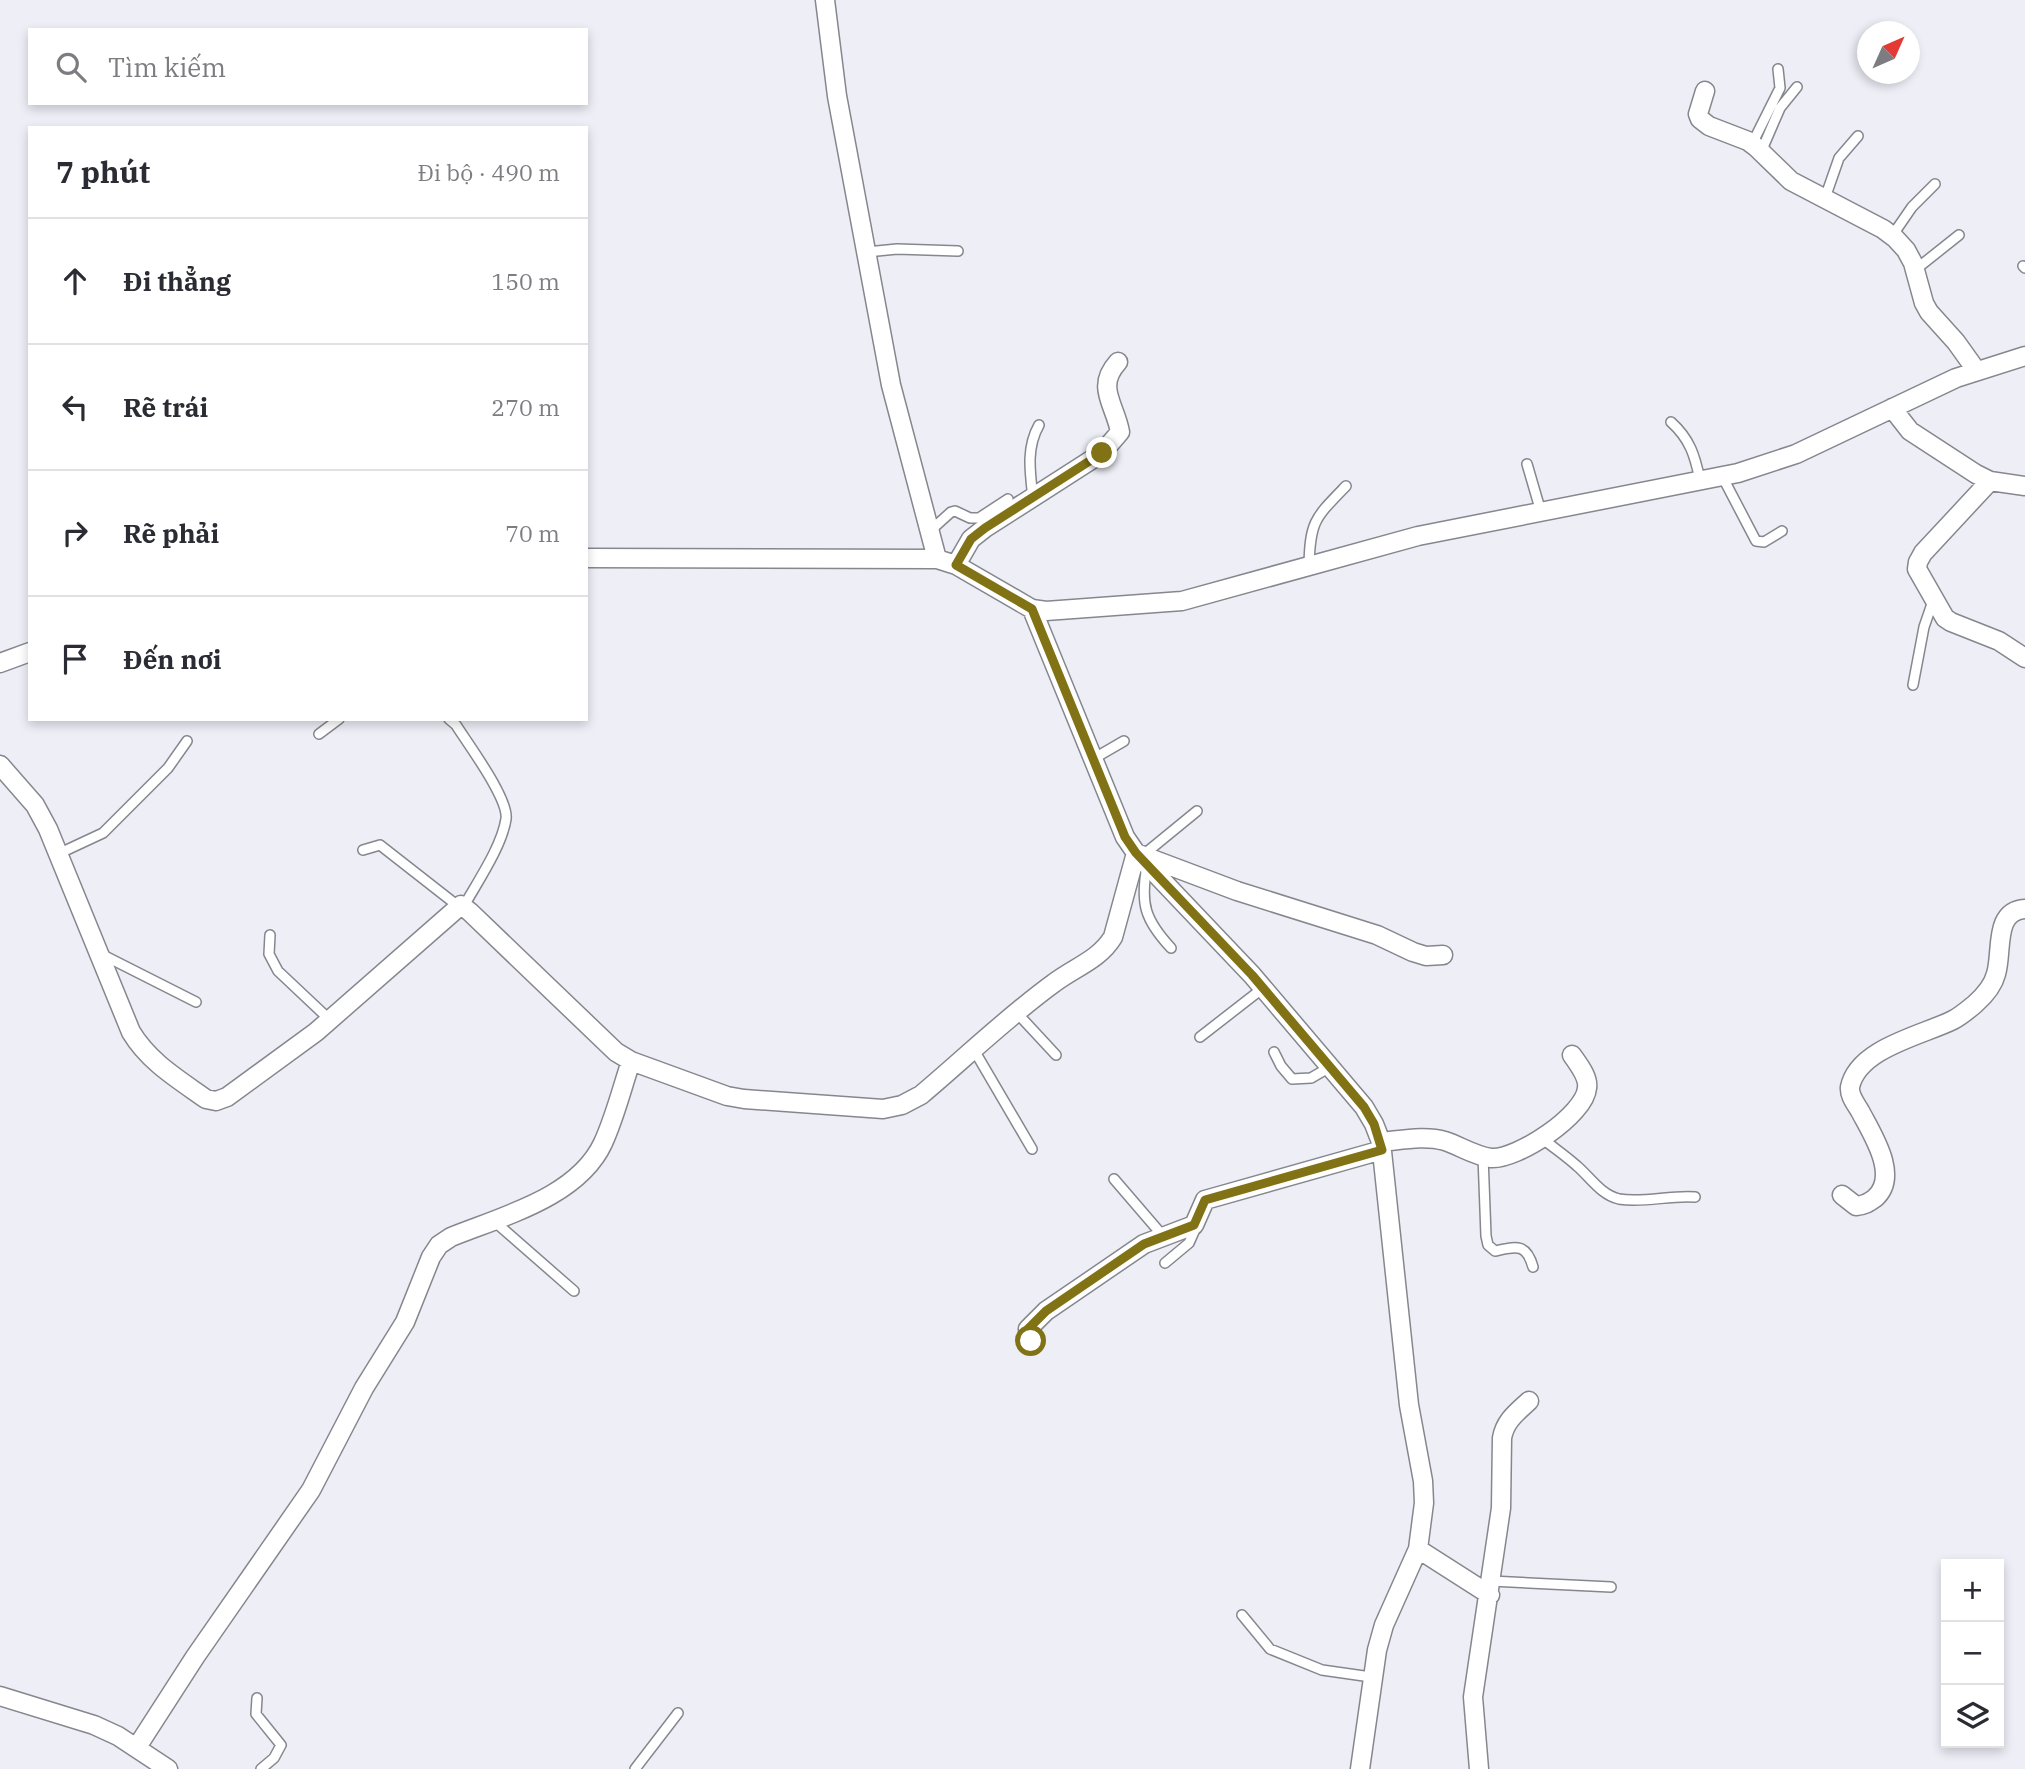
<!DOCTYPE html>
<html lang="vi">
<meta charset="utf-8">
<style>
:root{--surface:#fff;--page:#f2f2f3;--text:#2b2b33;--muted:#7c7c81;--line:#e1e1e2}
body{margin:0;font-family:"IBM Plex Serif",serif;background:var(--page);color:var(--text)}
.controls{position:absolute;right:21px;bottom:21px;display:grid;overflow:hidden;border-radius:0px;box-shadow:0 4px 10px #0003}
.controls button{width:63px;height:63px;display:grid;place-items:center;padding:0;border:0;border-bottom:2px solid var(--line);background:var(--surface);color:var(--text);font:35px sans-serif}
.compass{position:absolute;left:1857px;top:21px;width:63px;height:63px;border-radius:50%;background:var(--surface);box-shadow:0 4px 10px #0003;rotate:45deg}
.stop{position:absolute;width:21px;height:21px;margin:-16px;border:5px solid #817315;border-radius:50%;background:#fff}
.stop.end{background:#817315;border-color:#fff;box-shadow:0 2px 7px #0008}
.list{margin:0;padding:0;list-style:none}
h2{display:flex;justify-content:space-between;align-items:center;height:91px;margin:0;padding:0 28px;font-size:30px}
h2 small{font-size:23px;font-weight:400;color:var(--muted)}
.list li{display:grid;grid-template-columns:46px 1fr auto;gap:21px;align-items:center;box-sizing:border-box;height:126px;padding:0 28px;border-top:2px solid var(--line)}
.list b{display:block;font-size:26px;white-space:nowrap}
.list em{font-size:23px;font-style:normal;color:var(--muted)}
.icon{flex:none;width:38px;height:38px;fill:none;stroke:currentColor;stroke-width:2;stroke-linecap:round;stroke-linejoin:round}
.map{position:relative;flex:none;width:2025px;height:1769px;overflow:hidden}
.search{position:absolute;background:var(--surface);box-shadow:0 4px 10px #0003;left:28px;top:28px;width:560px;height:77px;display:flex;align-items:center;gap:18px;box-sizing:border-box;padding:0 24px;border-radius:0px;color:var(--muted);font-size:26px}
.panel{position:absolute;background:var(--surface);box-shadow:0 4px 10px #0003;left:28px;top:126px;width:560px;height:595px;border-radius:0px}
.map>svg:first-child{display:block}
</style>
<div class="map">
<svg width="2025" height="1769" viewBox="0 0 2025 1769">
<rect width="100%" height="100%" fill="#edeef6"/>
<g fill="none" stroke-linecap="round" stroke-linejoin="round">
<defs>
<path id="service" d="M 1752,144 L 1780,88 L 1778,69
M 1761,152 L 1780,108 L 1797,87
M 1825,198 L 1839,158 L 1858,136
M 1892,236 L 1912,207 L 1935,184
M 867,252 L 897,249 L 958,251
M 2023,266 L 2025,268
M 1915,270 L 1959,235
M 1671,422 C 1690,439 1695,456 1700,480
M 1527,464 L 1541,512
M 1722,476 L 1756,541 L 1764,542 L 1782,531
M 1033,498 C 1030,472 1026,448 1039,425
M 930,531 L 951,512 L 955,511 L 970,518 L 979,518 L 1008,499
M 1309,566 C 1310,521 1315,518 1346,486
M 1913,685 L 1924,627 L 1934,598
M 449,719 L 456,725 C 468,744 509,799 506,819 C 502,846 478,881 464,906
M 319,734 L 339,719
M 1093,759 L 1124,741
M 363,850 L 380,845 L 458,906
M 58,854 L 103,833 L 168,768 L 187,741
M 1142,856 L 1197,811
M 1147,866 C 1140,904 1145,920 1171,948
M 270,935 L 269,954 L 278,971 L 330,1020
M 101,954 L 196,1002
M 1017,1013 L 1056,1055
M 1200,1037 L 1263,988
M 974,1050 L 1032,1149
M 1274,1052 L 1281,1066 L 1292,1079 L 1311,1078 L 1330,1067
M 1543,1139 C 1554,1148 1566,1156 1577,1166 C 1590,1177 1601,1195 1619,1199 C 1644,1203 1670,1195 1695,1197
M 1483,1156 L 1486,1236 L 1488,1245 L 1495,1251 C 1515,1247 1526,1242 1533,1267
M 1114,1179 L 1163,1236
M 494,1221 L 574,1291
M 1165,1263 L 1189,1243 L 1197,1225
M 1491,1581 L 1611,1587
M 1242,1615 L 1270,1649 L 1322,1670 L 1371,1677
M 257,1698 L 256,1714 L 281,1745 L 274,1758 L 261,1769
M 635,1769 L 678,1713"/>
<path id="minor" d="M 825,0 L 837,96 L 891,385 L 937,559
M 1705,91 L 1698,114 L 1700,119 L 1709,126 L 1748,141 L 1756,147 L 1791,181 L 1883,229 L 1895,238 L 1906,250 L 1913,263 L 1924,303 L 1929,312 L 1956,342 L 1976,370
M 1892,408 L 1910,431 L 1976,474 L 1990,481 L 2025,486
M 1990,481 L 1923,553 L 1918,562 L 1917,569 L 1945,618 L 1951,622 L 1999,641 L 2025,658
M 586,558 L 937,559 L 956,565 L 1032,609 L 1046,611 L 1182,601 L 1418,536 L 1738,473 L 1796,454 L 1956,378 L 2025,356
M 956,565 L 971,539 L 985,528 L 1102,453 L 1120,432 C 1115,404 1095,387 1118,362
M 1032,609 L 1125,837 L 1136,853 L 1252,975 L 1364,1107 L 1374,1124 L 1381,1142 L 1409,1405 L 1423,1481 L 1424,1503 L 1418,1549 L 1384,1625 L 1377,1650 L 1360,1769
M 0,663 L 30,652
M 0,765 L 35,805 L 48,829 L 131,1032 C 149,1062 178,1079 206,1099 L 216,1101 L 227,1097 L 316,1032 L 461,905 L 470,912 L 616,1052 L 631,1061 L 727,1096 L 744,1099 L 883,1109 L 902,1105 L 921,1095 C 965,1058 1007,1017 1054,983 C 1075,967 1099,960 1113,937 L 1136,853 L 1237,891 L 1377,935 L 1413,952 L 1426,956 L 1443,955
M 1381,1142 C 1402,1140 1425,1135 1445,1141 C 1460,1146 1475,1156 1491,1158 C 1517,1160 1585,1115 1587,1088 C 1589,1077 1578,1064 1572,1055
M 1842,1195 L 1856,1206 C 1865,1205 1868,1203 1875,1198 C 1900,1176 1872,1134 1860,1111 C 1856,1104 1849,1096 1850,1087 C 1858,1048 1923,1035 1953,1020 C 1961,1016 1969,1009 1975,1004 C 1984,996 1993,986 1996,974 C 2003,951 1993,911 2025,909
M 1031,1341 L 1028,1329 L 1046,1311 L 1144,1244 L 1194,1225 L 1205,1200 L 1382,1150
M 1418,1549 L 1490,1595
M 0,1696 L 94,1725 L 118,1736 L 168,1769
M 137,1747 L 195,1657 L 311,1490 L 364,1388 L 405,1322 L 431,1257 L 439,1245 L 451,1237 C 503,1216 578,1197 603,1143 C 615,1117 622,1088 631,1061
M 1479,1769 L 1473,1697 L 1501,1508 L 1502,1438 C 1505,1421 1516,1413 1529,1401"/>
</defs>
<use href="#service" stroke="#86878e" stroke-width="12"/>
<use href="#minor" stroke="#86878e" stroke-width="21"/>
<use href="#service" stroke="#fff" stroke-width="9"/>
<use href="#minor" stroke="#fff" stroke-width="18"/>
</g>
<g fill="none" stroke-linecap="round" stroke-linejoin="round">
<path stroke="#817315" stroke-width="9" d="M 1031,1341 L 1028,1329 L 1046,1311 L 1144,1244 L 1194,1225 L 1205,1200 L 1382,1150 L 1374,1124 L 1364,1107 L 1252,975 L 1136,853 L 1125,837 L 1032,609 L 956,565 L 971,539 L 985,528 L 1102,453"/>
</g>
</svg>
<div class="controls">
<button>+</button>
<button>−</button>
<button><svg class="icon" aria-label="layers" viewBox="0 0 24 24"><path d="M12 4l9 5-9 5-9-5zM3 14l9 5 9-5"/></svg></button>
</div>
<svg class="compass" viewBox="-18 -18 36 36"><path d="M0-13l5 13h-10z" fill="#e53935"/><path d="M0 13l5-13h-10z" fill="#7c7c81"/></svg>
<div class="stop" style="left:1031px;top:1341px"></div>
<div class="stop end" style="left:1102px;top:453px"></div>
<div class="search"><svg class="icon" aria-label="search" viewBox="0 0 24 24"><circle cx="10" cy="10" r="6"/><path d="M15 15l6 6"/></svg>Tìm kiếm</div>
<section class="panel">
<h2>7 phút<small>Đi bộ · 490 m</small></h2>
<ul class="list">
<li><svg class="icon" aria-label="ahead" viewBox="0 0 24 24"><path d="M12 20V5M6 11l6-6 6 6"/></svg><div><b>Đi thẳng</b></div><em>150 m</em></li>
<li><svg class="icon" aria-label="left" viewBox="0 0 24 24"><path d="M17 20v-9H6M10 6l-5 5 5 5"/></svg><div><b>Rẽ trái</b></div><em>270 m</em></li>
<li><svg class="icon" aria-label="right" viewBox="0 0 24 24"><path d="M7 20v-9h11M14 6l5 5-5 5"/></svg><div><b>Rẽ phải</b></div><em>70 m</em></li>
<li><svg class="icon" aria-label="arrive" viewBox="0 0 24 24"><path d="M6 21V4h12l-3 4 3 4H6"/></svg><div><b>Đến nơi</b></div></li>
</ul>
</section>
</div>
